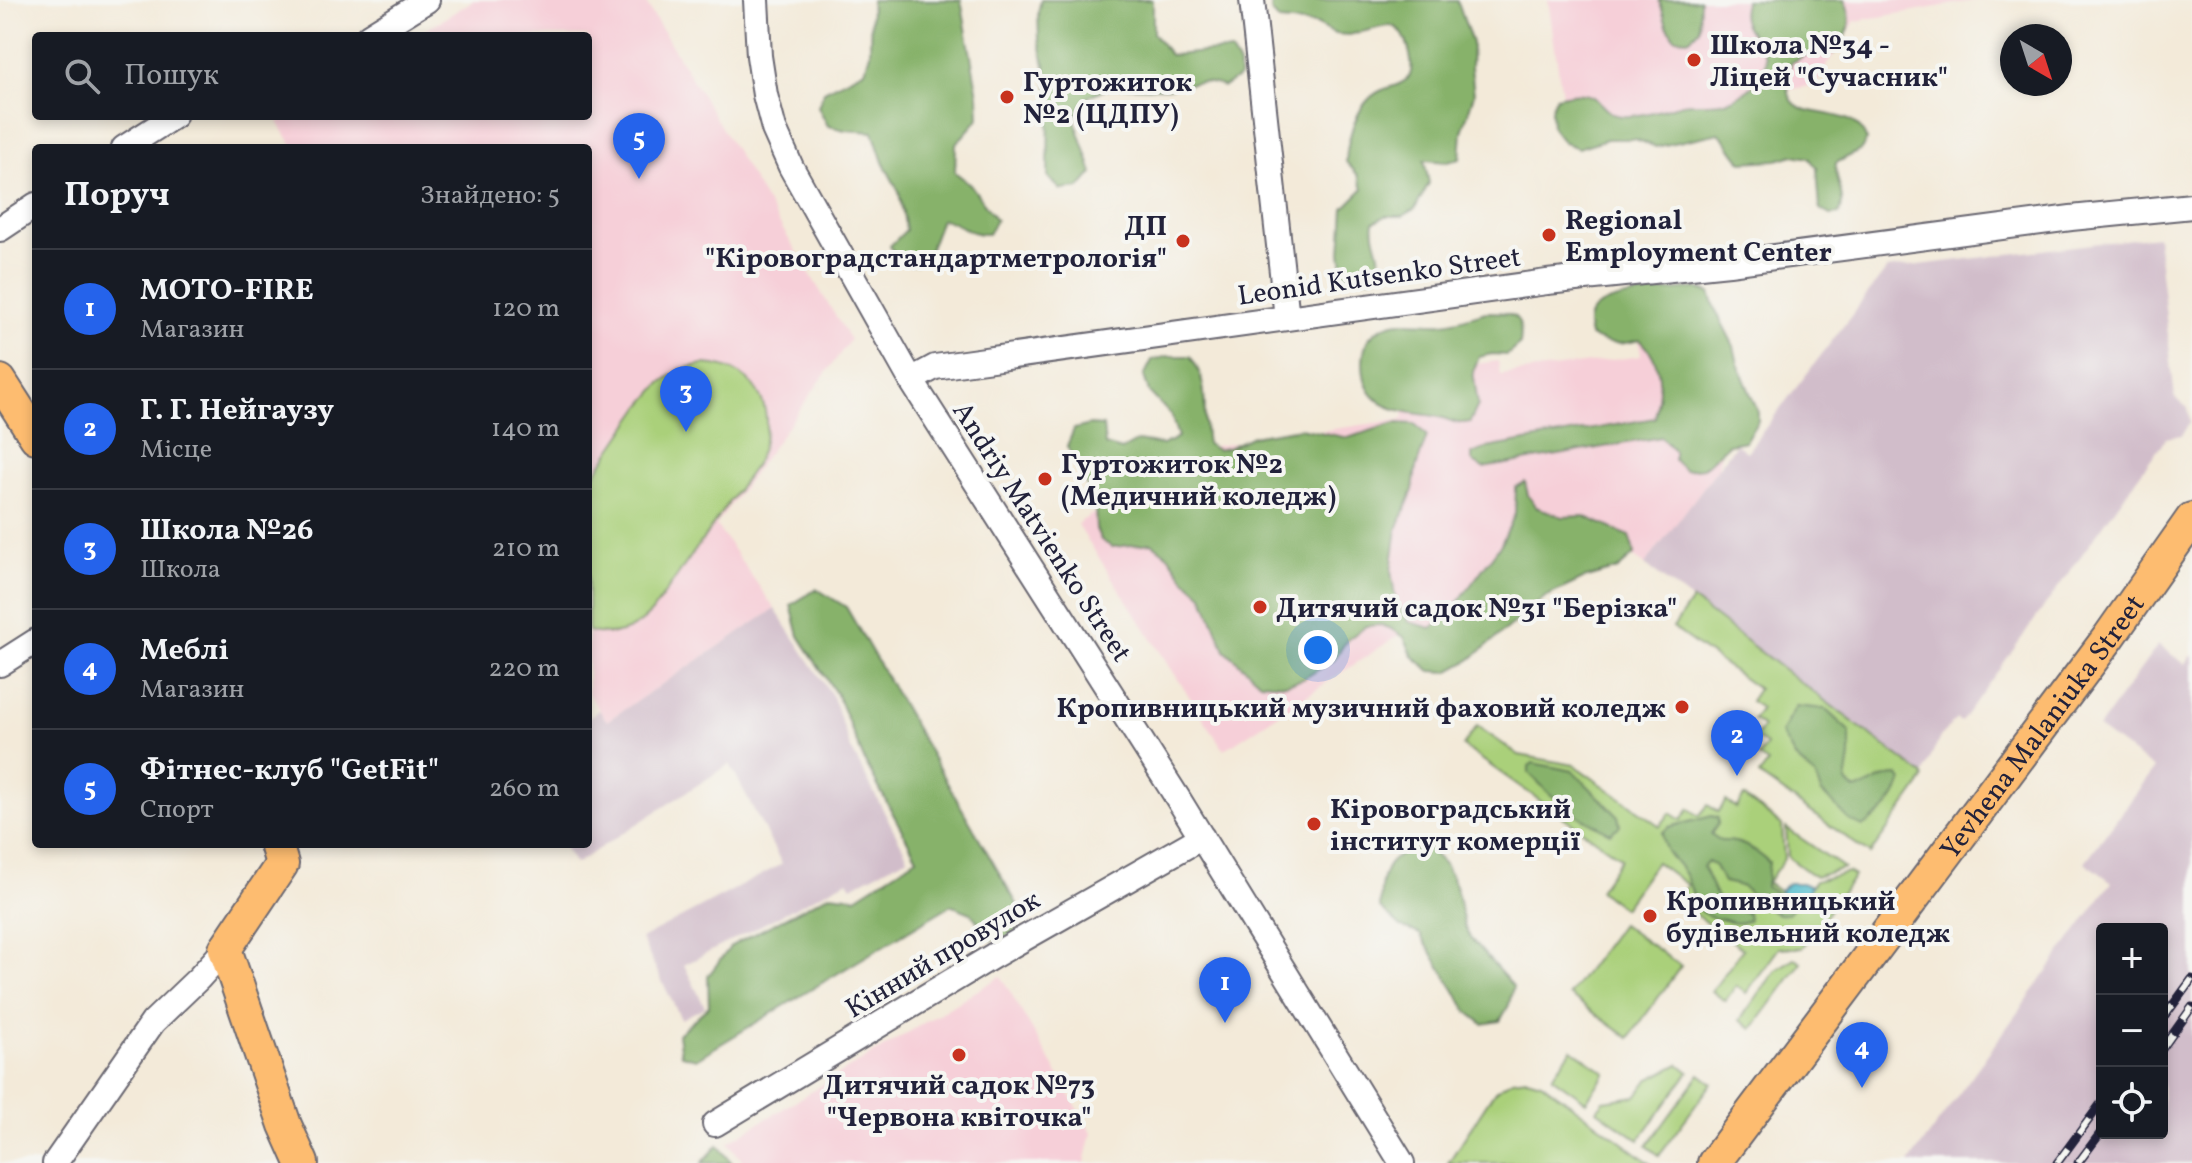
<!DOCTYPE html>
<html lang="uk">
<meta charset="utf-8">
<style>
:root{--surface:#171b24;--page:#242831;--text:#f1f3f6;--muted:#9ea1a6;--line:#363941;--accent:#2563eb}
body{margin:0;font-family:Vollkorn,serif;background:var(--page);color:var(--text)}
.controls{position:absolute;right:24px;bottom:24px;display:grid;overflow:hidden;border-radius:8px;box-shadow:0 4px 12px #0003}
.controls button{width:72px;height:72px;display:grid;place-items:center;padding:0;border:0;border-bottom:2px solid var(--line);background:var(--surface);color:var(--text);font:40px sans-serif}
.compass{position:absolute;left:2000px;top:24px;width:72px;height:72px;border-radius:50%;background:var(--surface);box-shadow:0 4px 12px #0003;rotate:141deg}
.you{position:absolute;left:1318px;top:650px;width:28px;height:28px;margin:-20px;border:6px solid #fff;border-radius:50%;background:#1a73e8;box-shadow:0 0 0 12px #1a73e833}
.badge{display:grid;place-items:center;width:52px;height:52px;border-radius:50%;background:var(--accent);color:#fff;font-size:26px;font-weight:700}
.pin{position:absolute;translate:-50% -66px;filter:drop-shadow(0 2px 4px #0008)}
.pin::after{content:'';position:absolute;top:42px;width:28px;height:24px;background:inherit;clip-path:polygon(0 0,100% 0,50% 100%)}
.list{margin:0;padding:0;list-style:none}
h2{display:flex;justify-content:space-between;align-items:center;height:104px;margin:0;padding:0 32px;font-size:34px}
h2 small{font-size:26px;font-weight:400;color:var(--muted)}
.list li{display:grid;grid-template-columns:52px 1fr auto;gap:24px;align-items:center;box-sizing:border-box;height:120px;padding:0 32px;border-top:2px solid var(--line)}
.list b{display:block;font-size:30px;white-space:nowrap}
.list p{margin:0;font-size:26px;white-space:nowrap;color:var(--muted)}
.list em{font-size:26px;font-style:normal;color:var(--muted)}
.icon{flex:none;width:44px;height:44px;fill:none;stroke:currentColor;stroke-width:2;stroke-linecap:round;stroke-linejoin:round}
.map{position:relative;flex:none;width:2192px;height:1163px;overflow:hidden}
.search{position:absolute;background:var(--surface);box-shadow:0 4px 12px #0003;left:32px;top:32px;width:560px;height:88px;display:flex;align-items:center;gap:20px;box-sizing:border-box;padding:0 28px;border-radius:8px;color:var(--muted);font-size:30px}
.panel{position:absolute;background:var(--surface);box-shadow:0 4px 12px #0003;left:32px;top:144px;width:560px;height:704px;border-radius:8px}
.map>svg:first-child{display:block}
</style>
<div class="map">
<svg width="2192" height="1163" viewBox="0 0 2192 1163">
<rect width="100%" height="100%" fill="#f6f6f2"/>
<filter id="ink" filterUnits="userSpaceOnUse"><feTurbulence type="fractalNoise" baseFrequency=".0125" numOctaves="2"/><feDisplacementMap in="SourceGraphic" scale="16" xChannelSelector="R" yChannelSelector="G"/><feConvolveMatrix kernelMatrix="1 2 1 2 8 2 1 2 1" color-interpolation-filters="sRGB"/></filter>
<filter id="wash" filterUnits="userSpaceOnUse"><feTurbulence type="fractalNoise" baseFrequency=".006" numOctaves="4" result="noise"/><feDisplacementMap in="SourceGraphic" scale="32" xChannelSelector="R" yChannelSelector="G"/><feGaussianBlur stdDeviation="1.8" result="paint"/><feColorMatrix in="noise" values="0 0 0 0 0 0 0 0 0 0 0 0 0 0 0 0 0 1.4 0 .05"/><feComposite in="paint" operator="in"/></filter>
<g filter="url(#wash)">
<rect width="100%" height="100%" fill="#f3ead9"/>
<path fill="#f6cfd8" d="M 474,0 L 644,0 L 850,340 L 716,525 L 775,609 L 607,721 L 588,694 L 588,148 L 294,148 L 278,122 L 288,116 L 588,116 L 588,36 L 416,36 Z
M 1548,0 L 1978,0 L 1855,21 L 1815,85 L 1567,129 Z
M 1717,330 L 1726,426 L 1718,468 L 1645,565 L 1593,529 L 1459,647 L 1405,631 L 1224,750 L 1077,524 L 1194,449 L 1404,419 L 1396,354 L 1468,365 L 1498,361 L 1500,375 L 1641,356 L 1639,340 Z
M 1001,976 L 1092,1133 L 1085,1163 L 744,1163 L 728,1142 Z"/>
<path fill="#d1bdca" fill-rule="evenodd" d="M 2157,236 L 2175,398 L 2188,408 L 2190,423 L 2181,435 L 2166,438 L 1961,722 L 1956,719 L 1940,737 L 1923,775 L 1645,565 L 1736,444 L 1747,452 L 1887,269 Z
M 775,609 L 833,697 L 850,747 L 908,857 L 852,886 L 848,880 L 684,965 L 705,1007 L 681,1019 L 641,939 L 782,864 L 730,764 L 575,864 L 562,844 L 588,844 L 588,718 L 599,710 L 607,721 Z
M 2158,645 L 2185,664 L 2192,654 L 2192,1163 L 1909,1163 L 2112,882 L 2085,862 L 2154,769 L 2098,728 ZM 2102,929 L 2162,929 L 2162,1133 L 2102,1133 Z"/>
<path fill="#aad07a" stroke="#66795a" stroke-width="2" d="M 704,364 C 764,367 781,420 753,468 L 651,613 C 633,631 614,639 588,631 L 588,484 L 642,405 L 661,383 L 681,369 Z
M 1692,600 L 1923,775 L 1924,779 L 1870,854 L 1759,775 L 1768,763 L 1758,757 L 1766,745 L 1755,738 L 1763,727 L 1753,719 L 1761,708 L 1750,701 L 1758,689 L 1673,628 Z
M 1477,726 L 1519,755 L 1574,765 L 1660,826 L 1670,813 L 1681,820 L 1689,809 L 1699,816 L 1708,805 L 1718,812 L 1726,801 L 1736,808 L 1744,797 L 1782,825 L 1784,859 L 1767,883 L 1798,904 L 1815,881 L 1848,872 L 1854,876 L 1802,948 L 1779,948 L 1746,993 L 1736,986 L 1725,1001 L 1712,991 L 1743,949 L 1676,901 L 1687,885 L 1656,862 L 1623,908 L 1599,890 L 1621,858 L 1463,746 Z
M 1786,828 L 1844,868 L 1815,877 L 1788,857 Z
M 1621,924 L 1681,966 L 1629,1038 L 1569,995 Z
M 1794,958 L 1801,963 L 1752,1029 L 1740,1020 L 1776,970 Z
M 1572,1049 L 1606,1073 L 1586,1101 L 1552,1077 Z
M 1679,1064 L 1689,1072 L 1639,1140 L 1597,1110 L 1604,1101 L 1636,1096 L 1648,1080 Z
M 1700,1074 L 1712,1083 L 1659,1155 L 1647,1146 Z
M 1527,1078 L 1541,1082 L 1650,1163 L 1448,1163 L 1495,1091 L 1512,1080 Z"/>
<path fill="#87b26a" stroke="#546a52" stroke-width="2" d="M 871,0 L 961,0 L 978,95 L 979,118 L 956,144 L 955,172 L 970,184 L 996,220 L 988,234 C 967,235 962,223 941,219 L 927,256 L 915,265 L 899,263 L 890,246 L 906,230 L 899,192 L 883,162 L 873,132 L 845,130 L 828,126 L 818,107 L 824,91 L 865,70 L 870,53 Z
M 1041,0 L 1153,0 L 1153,33 L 1170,55 C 1191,55 1211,49 1231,52 L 1239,65 L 1239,77 L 1224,87 C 1195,76 1187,88 1162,88 C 1141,87 1096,83 1083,103 C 1079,108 1077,115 1075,120 L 1093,173 L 1080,188 L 1061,190 L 1048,177 L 1049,100 L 1046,69 L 1039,39 L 1038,12 Z
M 1272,0 L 1457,0 L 1472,43 L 1471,67 L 1474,94 L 1462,132 L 1460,159 L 1447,162 L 1424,160 L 1429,183 L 1415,209 L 1403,216 L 1385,216 L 1374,222 C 1370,241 1387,257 1377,276 C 1365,279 1356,280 1344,273 L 1341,252 L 1344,208 L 1363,189 L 1358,175 L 1346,162 C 1347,139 1357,102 1380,91 C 1388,87 1401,86 1408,78 C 1416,70 1408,39 1400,31 C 1398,28 1393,26 1390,25 L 1349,35 L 1335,34 L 1316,24 L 1279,21 L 1271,11 Z
M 1659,0 L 1700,0 L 1699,29 L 1690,39 L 1675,38 L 1667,26 Z
M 1745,0 L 1844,0 C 1856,21 1848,37 1834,53 L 1805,55 L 1791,63 C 1771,139 1850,92 1867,140 L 1861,150 L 1836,163 C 1834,181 1848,197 1839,214 L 1830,215 L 1820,209 L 1817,168 L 1809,158 L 1794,155 L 1777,160 L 1742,162 C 1733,153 1729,142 1719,133 L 1656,147 L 1635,139 L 1607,139 L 1578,148 L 1564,143 L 1552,128 L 1551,109 L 1556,97 C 1569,94 1586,90 1597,100 C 1603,105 1607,113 1616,115 C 1633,120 1666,108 1683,104 C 1699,101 1715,106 1732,99 C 1743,94 1754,87 1761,77 C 1781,42 1730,37 1745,0 Z
M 1697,288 L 1710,293 L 1717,313 L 1734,346 L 1738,364 L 1758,412 L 1758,421 L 1745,441 L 1729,444 L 1703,468 L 1684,470 L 1674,460 L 1674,451 L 1661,437 L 1483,468 L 1472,461 L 1472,454 L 1487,448 L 1655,418 C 1661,388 1664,362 1640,340 C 1620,345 1608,346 1590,336 C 1588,328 1586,319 1592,312 C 1606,294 1674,291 1697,288 Z
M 1486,312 C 1513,312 1524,314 1520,344 L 1507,355 L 1492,354 L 1479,357 L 1473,371 L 1478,405 L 1470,422 C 1454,426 1449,418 1435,416 C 1397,411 1362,409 1363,361 C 1364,344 1368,335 1383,327 C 1400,317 1425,325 1444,323 C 1458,321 1472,316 1486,312 Z
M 1169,356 L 1190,356 C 1212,386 1201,411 1207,444 L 1217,450 L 1230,447 L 1252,436 L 1300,428 L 1348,438 L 1395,423 L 1415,424 L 1427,436 L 1416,468 L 1413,490 L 1397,529 L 1391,571 L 1396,602 L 1409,622 L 1431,628 L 1448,616 L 1501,544 L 1515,514 L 1516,487 L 1525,482 L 1528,495 L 1536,507 L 1563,517 L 1584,516 L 1629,536 L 1635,554 L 1618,569 L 1583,579 L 1545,597 L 1470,660 L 1448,672 L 1431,671 L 1413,656 L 1404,637 L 1392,629 L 1381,625 L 1366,626 L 1347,640 L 1334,660 L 1303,679 L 1286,684 L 1260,682 L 1225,650 L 1203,595 L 1185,579 L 1168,555 L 1152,543 L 1112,547 L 1101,540 L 1096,529 L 1095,502 L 1067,446 L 1074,429 L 1090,425 L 1103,426 L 1105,445 L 1122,450 L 1138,441 L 1163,445 L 1178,437 L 1171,415 L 1149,392 L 1144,376 L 1152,360 Z
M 817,589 L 846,607 L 1021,911 L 1014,935 L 991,940 L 971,913 L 951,905 L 696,1059 L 681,1055 L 678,1034 L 709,1006 L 708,976 L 731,946 L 830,894 L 856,897 L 917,858 L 865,762 L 837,695 L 799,636 L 791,605 Z
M 1796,706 L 1825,709 L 1850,732 L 1850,757 L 1846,782 L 1855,790 C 1870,787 1883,774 1898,775 L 1902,781 C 1895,803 1880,816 1862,827 L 1849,820 L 1821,792 L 1815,776 L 1796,759 L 1781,733 Z
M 1533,763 L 1573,771 L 1618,816 L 1620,826 L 1610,833 L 1580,817 L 1550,794 L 1529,773 L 1529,766 Z
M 1712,816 L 1718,818 L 1718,824 L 1711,834 L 1721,841 C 1742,840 1753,849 1769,862 L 1766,887 L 1783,897 L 1793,908 C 1778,928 1756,895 1742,887 C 1736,884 1729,883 1723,882 L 1715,866 L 1708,862 L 1703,867 L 1720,904 L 1733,906 L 1747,913 L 1748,920 C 1738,925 1734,923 1724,920 C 1686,913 1700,904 1686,877 C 1677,858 1664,858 1662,833 L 1669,827 Z
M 1428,848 L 1445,865 L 1456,887 L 1464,925 L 1470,938 L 1513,986 L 1509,1005 L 1500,1021 L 1483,1024 L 1468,1012 L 1420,934 L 1401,927 L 1380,908 C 1381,867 1386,854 1428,848 Z
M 718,1145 L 732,1163 L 702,1163 Z"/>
<path fill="#50bbcb" stroke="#396e83" stroke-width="2" d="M 1789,883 L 1802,883 L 1811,887 L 1798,905 L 1779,891 Z"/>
</g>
<g filter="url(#ink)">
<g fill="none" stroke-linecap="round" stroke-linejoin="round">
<defs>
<path id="minor" d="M 756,0 L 759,56 L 765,95 L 774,129 L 791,167 L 911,380 L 1177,797 L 1402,1163
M 1252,0 L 1287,318
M 369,36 L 427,0
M 124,148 L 174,116
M 0,229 L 36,205
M 911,380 L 935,367 L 1547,282 L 1729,263 L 2071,218 L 2192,206
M 0,664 L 36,641
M 715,1124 L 993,956 L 1202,837
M 55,1163 L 153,1022 L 199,978 L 225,949"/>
<g id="major">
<path d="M 0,381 L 36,437"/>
<path d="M 276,844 L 282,864 L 225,949 L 285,1125 L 302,1163"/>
<path id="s1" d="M 1714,1163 L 2109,637 L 2192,519"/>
</g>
</defs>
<use href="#minor" stroke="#6b6872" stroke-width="28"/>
<use href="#major" stroke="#6b6872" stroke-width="36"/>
<use href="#minor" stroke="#fff" stroke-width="24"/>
<use href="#major" stroke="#fdbc70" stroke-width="32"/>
<defs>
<path id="rail" d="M 2162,1020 L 2192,979
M 2162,1049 L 2192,1007
M 2057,1163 L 2102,1102
M 2078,1163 L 2102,1131"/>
</defs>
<use href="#rail" stroke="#22223b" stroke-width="9"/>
<use href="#rail" stroke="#f6f6f2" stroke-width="6" stroke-dasharray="18" stroke-linecap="butt"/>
</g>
</g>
<g fill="#c8321e" stroke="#f6f6f2" stroke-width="3">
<circle cx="1694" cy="60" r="8"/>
<circle cx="1007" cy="97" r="8"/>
<circle cx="1549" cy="235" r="8"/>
<circle cx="1183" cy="241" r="8"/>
<circle cx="1045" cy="479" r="8"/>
<circle cx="1260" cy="607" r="8"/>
<circle cx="1682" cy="707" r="8"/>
<circle cx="1314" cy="824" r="8"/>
<circle cx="1650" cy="916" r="8"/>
<circle cx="959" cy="1055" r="8"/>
</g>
<g text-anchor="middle" stroke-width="8" stroke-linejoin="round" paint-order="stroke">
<g font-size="28" font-weight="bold" fill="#22223b" stroke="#f6f6f2" text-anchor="start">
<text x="1710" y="54">Школа №34 -<tspan x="1710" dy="32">Ліцей "Сучасник"</tspan></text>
<text x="1023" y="91">Гуртожиток<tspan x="1023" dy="32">№2 (ЦДПУ)</tspan></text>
<text x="1565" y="229">Regional<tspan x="1565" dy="32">Employment Center</tspan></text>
<text x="1167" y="235" text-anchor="end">ДП<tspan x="1167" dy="32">"Кіровоградстандартметрологія"</tspan></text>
<text x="1061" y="473">Гуртожиток №2<tspan x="1061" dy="32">(Медичний коледж)</tspan></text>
<text x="1276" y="617">Дитячий садок №31 "Берізка"</text>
<text x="1666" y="717" text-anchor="end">Кропивницький музичний фаховий коледж</text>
<text x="1330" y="818">Кіровоградський<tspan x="1330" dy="32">інститут комерції</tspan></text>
<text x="1666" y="910">Кропивницький<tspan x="1666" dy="32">будівельний коледж</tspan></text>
<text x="959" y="1094" text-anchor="middle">Дитячий садок №73<tspan x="959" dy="32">"Червона квіточка"</tspan></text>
</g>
<g font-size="28" fill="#22223b" stroke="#f6f6f2">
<text transform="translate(1379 275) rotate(-8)" y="10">Leonid Kutsenko Street</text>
<text transform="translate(1043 531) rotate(57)" y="10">Andriy Matvienko Street</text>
<text dy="10" stroke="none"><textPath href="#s1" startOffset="546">Yevhena Malaniuka Street</textPath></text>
<text transform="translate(942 953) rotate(-31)" y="10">Кінний провулок</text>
</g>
</g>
</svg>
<div class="controls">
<button>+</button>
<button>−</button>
<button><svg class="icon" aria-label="locate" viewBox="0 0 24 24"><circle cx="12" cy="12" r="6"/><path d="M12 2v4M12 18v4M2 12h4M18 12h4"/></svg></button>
</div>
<svg class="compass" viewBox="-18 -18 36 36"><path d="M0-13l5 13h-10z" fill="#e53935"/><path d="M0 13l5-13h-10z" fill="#9ea1a6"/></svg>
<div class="you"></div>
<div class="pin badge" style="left:1225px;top:1023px">1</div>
<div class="pin badge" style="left:1737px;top:776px">2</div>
<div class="pin badge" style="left:686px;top:432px">3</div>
<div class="pin badge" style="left:1862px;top:1088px">4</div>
<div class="pin badge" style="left:639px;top:179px">5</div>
<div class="search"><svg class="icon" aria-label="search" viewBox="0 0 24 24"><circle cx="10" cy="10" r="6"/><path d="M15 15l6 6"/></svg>Пошук</div>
<section class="panel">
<h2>Поруч<small>Знайдено: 5</small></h2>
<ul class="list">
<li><span class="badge">1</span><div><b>МОТО-FIRE</b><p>Магазин</p></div><em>120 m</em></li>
<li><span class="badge">2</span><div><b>Г. Г. Нейгаузу</b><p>Місце</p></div><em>140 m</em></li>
<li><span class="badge">3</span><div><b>Школа №26</b><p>Школа</p></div><em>210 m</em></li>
<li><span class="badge">4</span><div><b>Меблі</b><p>Магазин</p></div><em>220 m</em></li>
<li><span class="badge">5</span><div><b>Фітнес-клуб &quot;GetFit&quot;</b><p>Спорт</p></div><em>260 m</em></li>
</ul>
</section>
</div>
